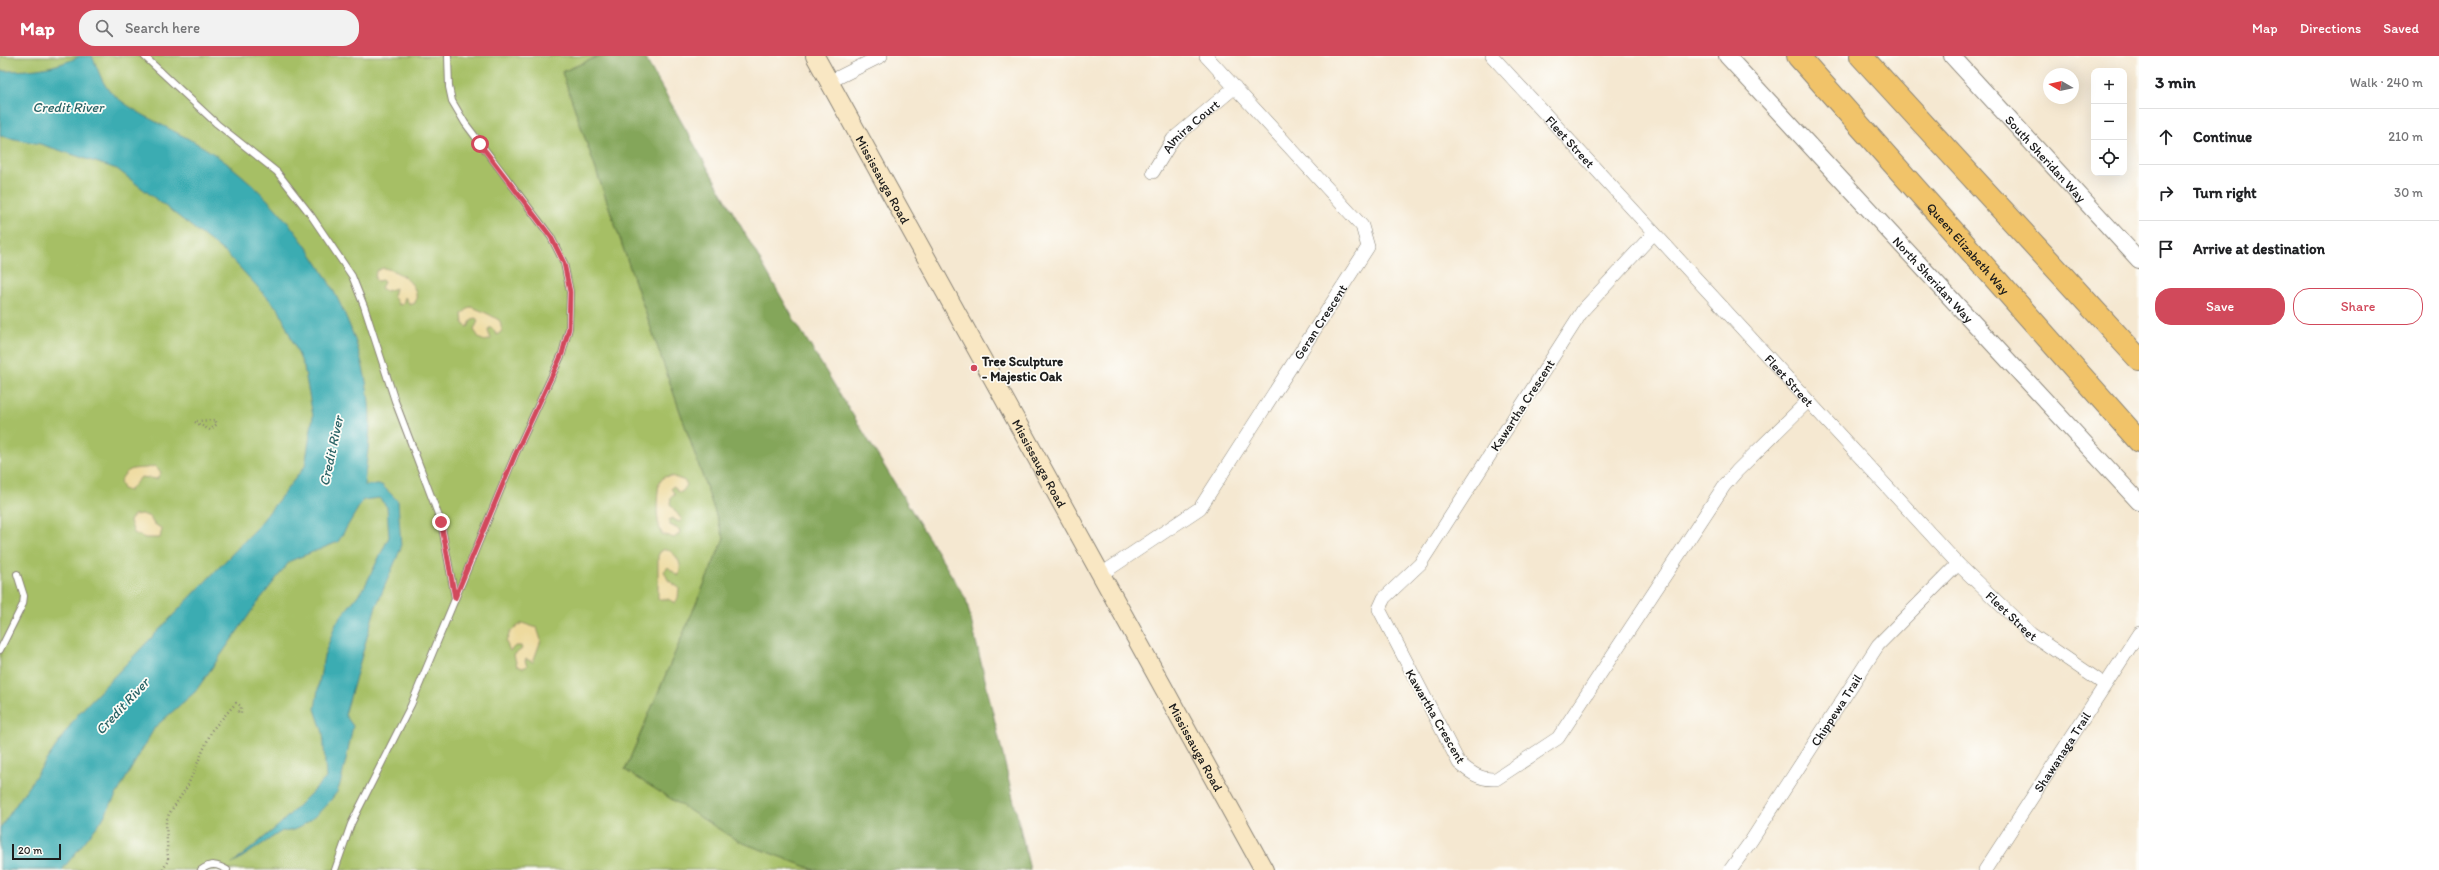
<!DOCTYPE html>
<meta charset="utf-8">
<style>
:root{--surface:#fff;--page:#f2f2f2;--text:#202124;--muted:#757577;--line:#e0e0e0;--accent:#d1495b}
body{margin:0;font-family:Itim,sans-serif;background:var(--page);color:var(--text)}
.controls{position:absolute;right:12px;top:12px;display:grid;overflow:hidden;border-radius:8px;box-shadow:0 4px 16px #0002}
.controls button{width:36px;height:36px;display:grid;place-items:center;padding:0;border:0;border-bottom:1px solid var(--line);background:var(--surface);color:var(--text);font:20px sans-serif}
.compass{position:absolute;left:2043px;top:12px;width:36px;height:36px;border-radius:50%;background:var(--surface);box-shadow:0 4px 16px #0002;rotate:279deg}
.scale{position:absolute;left:12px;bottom:10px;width:49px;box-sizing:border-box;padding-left:4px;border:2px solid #1c1c1c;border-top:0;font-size:11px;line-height:14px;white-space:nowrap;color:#1c1c1c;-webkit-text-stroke:3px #fdfcf7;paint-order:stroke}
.stop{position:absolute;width:12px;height:12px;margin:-9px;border:3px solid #d1495b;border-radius:50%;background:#fff}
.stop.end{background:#d1495b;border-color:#fff;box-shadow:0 1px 4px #0008}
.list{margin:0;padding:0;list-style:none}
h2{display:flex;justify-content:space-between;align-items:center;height:52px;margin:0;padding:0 16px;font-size:17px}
h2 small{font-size:13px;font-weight:400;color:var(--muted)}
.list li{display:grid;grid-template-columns:26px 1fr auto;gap:12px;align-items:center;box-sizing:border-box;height:56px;padding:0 16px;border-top:1px solid var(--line)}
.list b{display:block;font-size:15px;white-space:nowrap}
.list em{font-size:13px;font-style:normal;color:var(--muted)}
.actions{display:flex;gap:8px;padding:12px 16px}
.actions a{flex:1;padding:9px 0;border:1px solid var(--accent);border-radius:16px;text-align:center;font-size:14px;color:var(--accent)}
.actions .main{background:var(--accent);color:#fff}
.icon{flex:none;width:22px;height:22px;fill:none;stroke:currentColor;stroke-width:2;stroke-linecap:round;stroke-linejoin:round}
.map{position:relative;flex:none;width:2139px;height:814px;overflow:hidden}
header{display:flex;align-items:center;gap:24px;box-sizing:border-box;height:56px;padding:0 20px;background:var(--accent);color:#fff}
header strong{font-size:19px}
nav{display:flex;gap:22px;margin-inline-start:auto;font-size:14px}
.search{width:280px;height:36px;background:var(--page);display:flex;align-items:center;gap:10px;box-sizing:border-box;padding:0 14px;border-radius:16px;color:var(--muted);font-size:15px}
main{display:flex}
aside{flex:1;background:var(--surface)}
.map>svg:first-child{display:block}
</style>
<header>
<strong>Map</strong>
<div class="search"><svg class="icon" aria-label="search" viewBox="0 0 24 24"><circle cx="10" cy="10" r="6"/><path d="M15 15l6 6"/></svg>Search here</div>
<nav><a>Map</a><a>Directions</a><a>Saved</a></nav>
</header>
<main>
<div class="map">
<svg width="2139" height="814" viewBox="0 0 2139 814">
<rect width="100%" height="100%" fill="#fdfcf7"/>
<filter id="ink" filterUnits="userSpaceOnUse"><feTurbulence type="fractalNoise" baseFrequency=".025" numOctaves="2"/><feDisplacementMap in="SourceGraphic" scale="8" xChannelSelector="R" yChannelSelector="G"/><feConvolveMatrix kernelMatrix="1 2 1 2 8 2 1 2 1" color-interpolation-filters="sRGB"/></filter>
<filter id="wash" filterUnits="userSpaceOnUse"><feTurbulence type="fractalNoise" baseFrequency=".012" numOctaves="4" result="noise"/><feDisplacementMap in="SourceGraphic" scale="16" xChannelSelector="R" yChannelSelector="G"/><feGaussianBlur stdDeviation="0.9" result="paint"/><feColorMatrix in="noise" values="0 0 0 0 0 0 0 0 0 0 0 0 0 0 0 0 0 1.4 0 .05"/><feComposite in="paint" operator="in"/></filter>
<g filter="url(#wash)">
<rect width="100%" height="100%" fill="#f5e8d1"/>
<path fill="#a6bf65" stroke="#616e40" d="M 0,0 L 599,0 L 562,16 L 724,482 L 625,714 L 738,785 L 815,814 L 0,814 Z"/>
<path fill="#84a65a" stroke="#50613b" d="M 599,0 L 644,0 L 792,260 L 966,543 L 1030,814 L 987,814 L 987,812 L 979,814 L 815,814 L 738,785 L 625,714 L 724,482 L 562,16 Z"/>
<path fill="#eeda9e" stroke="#857b5d" d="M 383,212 C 398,214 422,229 415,247 L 410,249 L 405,241 L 403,248 L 399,249 L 393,240 L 395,232 L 386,235 L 381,232 L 384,226 L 382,224 L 377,225 L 375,223 L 376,215 Z
M 470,251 C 477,252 495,261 500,265 L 502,275 L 497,279 L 492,272 L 489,272 L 488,275 L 491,283 L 485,285 L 480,283 L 474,274 L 478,265 L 476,262 L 472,263 L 468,271 L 463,268 L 462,258 Z
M 154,410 L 161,416 L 157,423 L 141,421 L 129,435 L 123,433 L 120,426 C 129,406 140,416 154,410 Z
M 671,420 L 685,425 L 687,429 L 682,436 L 678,436 L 674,430 L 671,432 L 675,439 L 671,441 L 670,448 L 682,464 L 679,466 L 671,462 L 669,464 L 670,469 L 680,474 L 679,478 L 674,482 L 662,478 C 655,465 657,442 659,427 L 664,421 Z
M 142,458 L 150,461 L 153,467 L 162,473 L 160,482 L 145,482 L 134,477 L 130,465 L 134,459 Z
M 665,493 C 675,495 685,510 678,520 L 668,511 L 664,515 L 668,524 L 679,532 L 678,542 L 675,547 L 668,543 L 658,543 L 658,500 L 660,496 Z
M 522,567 L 537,572 L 541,584 L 533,606 L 526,603 L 525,605 L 527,610 L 523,612 L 517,610 L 514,599 L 522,593 L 521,590 L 515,590 L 510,595 L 506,586 L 510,576 Z"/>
<path fill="#3aacb2" stroke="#2b6467" d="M 80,0 L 92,0 C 97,10 101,25 108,33 C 129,57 183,77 211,96 C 294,151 371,266 370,369 C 369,389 366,409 364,429 L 382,429 L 398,445 L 401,492 L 375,553 L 345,659 L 353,670 C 350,683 342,727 337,736 C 327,750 300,779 282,775 L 232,808 L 278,770 L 326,722 L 323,677 L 315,653 L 319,627 L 324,600 L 336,567 L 365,530 L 389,481 L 387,451 L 379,442 L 363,444 L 338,486 L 290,505 L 258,546 L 195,636 L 155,671 L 102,764 L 62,814 L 0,814 L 0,772 L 78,658 L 255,474 L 305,410 L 313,360 L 304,311 L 279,254 L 227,198 L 117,113 L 40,88 L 0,80 L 0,15 C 28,15 55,13 80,0 Z"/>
</g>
<g filter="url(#ink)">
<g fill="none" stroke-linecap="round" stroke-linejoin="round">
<defs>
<path id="service" d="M 144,0 L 217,68 L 277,116 L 310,158 L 352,220 L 364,250 L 395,345 L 441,466 L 455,542
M 0,594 L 23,548 L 24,540 L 17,518
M 201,814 C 211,807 217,808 227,814
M 335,814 L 351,768 L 411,649 L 515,399 L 562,298 L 569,272 L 570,236 L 564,207 L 551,181 L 465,67 L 452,45 L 449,31 L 448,0"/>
<g id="minor">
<path id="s1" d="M 1492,0 L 1958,508 L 2031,578 L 2104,628"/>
<path d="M 829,26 L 881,0"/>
<path id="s2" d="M 1153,116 L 1173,83 L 1235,31"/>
<path d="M 1654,177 L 1583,254 L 1420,508 L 1384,542 L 1379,553 L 1459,707 C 1471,717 1480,724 1496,723 L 1558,682 L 1724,430 L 1737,415 L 1808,345"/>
<path id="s3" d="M 1100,519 L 1200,452 L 1368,191 L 1362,170 L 1206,0"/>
<path id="s4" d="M 1730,814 L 1751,785 L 1878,589 L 1958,508"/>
<path id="s5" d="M 1985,814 L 2139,577"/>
</g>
<g id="tertiary">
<path id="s6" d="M 1727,0 L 2139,446"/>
<path id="s7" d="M 1952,0 L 2139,204"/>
</g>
<g id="secondary">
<path id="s8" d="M 815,0 L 1264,814"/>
</g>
<g id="motorway">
<path id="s9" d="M 1798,0 L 2139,385"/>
<path d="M 1861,0 L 2139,303"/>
</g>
</defs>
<use href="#service" stroke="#888276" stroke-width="8"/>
<use href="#minor" stroke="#888276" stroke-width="14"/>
<use href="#tertiary" stroke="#888276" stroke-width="18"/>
<use href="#secondary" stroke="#888276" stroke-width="20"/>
<use href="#motorway" stroke="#888276" stroke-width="24"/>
<path stroke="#888276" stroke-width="2.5" stroke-dasharray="1 3" stroke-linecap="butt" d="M 195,366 L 210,374 L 217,368 L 215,364 L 197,365
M 163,814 L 168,804 L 166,766 L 169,758 L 187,731 L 212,674 L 236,647 L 241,650 L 241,657 L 237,655"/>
<use href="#service" stroke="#fff" stroke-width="6"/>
<use href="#minor" stroke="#fff" stroke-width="13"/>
<use href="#tertiary" stroke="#fff" stroke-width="16"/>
<use href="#secondary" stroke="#f9e7c3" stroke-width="18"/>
<use href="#motorway" stroke="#f1c369" stroke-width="22"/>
</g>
</g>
<g fill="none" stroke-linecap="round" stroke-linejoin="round" filter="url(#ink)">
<path stroke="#d1495b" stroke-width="5" d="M 441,466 L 455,542 L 515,399 L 562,298 L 569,272 L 570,236 L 564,207 L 551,181 L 480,88"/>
</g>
<circle fill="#d1495b" stroke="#fdfcf7" stroke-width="1.5" cx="974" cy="312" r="4"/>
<g text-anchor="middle" stroke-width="3.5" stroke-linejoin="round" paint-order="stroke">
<g font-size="13" fill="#1c1c1c" stroke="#fdfcf7">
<text dy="5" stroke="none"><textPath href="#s2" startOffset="60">Almira Court</textPath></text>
<text dy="5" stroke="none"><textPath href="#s1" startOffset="116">Fleet Street</textPath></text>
<text dy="5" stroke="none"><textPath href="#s7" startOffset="139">South Sheridan Way</textPath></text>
<text dy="5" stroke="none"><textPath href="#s8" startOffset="141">Mississauga Road</textPath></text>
<text dy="5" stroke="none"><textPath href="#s9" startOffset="257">Queen Elizabeth Way</textPath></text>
<text dy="5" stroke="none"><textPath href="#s6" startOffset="304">North Sheridan Way</textPath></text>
<text dy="5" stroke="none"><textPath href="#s3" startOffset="342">Geran Crescent</textPath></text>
<text dy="5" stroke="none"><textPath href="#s1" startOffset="440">Fleet Street</textPath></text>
<text transform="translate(1522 349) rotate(-57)" y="5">Kawartha Crescent</text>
<text dy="5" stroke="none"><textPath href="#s8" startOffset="465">Mississauga Road</textPath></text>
<text dy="5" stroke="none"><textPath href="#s1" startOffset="764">Fleet Street</textPath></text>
<text dy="5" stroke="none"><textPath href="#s4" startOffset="192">Chippewa Trail</textPath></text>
<text transform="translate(1436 660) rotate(60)" y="5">Kawartha Crescent</text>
<text dy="5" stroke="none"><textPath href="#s8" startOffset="789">Mississauga Road</textPath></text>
<text dy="5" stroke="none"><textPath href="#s5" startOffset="141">Shawanaga Trail</textPath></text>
</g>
<g font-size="13" font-weight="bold" fill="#1c1c1c" stroke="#fdfcf7" text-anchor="start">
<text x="982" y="310">Tree Sculpture<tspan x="982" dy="15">- Majestic Oak</tspan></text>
</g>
<g font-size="14" font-style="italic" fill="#2b6467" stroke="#fdfcf7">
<text x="68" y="56">Credit River</text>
<text transform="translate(331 395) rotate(-78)" y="5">Credit River</text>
<text transform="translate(122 650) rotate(-47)" y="5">Credit River</text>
</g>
</g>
</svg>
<div class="controls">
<button>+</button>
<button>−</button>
<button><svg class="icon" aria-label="locate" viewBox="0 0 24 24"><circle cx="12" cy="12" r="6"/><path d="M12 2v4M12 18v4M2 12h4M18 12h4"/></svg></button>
</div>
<svg class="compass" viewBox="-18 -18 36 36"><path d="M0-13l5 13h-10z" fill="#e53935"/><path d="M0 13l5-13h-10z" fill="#757577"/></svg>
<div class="scale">20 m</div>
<div class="stop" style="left:480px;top:88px"></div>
<div class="stop end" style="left:441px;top:466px"></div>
</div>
<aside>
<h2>3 min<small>Walk · 240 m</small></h2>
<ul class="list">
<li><svg class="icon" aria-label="ahead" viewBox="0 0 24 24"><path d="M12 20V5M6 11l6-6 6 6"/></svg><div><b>Continue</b></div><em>210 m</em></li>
<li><svg class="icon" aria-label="right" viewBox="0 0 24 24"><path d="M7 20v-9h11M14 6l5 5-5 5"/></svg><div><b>Turn right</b></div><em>30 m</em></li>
<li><svg class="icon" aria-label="arrive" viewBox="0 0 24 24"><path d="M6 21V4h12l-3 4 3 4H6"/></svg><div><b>Arrive at destination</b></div></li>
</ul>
<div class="actions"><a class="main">Save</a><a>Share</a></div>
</aside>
</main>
